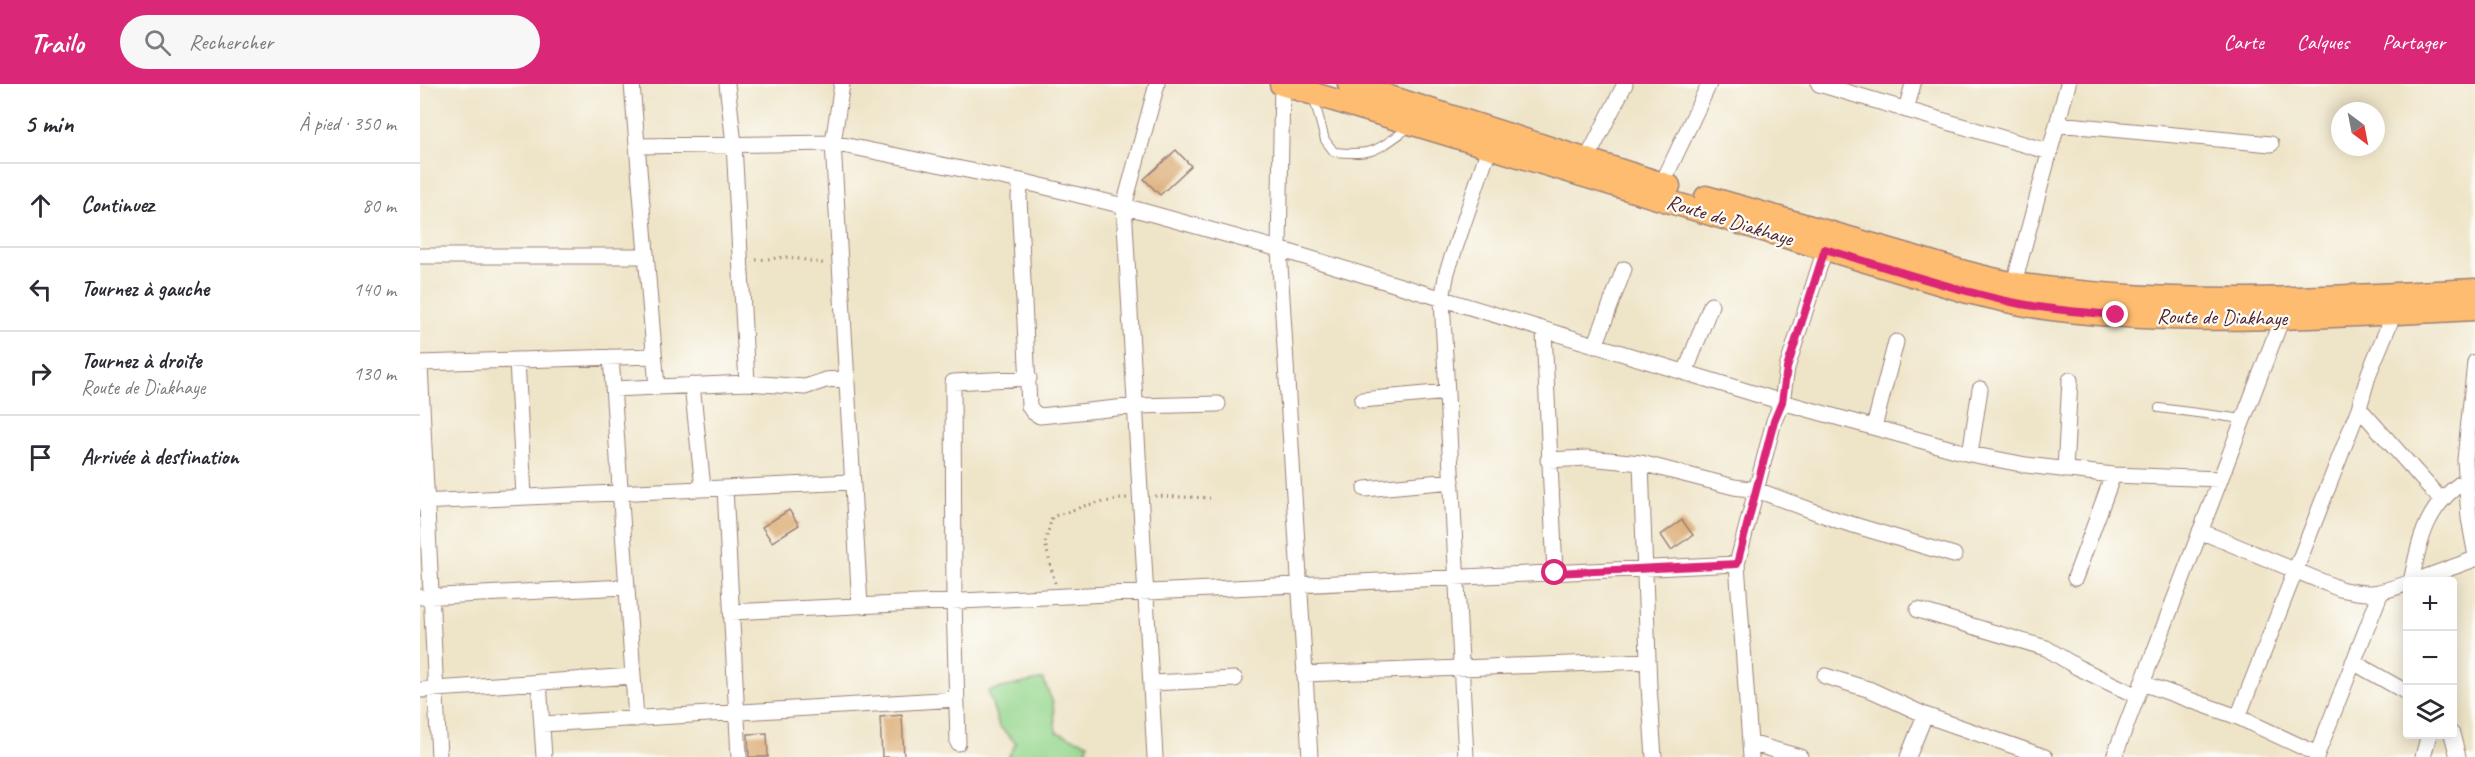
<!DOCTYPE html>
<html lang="fr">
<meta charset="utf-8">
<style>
:root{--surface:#fff;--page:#f7f7f7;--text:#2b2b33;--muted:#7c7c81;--line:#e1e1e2;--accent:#db2777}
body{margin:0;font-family:Caveat,sans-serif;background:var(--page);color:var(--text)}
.controls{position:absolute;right:18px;bottom:18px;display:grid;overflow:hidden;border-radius:6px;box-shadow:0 3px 15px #0003}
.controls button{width:54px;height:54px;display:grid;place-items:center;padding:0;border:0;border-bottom:2px solid var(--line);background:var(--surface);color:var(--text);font:30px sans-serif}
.compass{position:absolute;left:1911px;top:18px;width:54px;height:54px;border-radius:50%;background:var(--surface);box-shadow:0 3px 15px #0003;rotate:148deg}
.stop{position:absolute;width:18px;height:18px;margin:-14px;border:4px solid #db2777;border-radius:50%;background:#fff}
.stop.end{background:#db2777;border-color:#fff;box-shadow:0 2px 6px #0008}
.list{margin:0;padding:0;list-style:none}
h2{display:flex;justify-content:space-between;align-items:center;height:78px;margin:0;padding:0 24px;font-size:26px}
h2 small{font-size:20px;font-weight:400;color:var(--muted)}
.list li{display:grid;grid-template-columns:39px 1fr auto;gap:18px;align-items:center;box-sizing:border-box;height:84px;padding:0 24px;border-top:2px solid var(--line)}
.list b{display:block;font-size:22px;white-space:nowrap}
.list p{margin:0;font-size:20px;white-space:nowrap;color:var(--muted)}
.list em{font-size:20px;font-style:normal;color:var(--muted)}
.icon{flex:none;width:33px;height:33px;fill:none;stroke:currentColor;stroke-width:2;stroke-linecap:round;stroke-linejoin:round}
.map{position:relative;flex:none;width:2055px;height:673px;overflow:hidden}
header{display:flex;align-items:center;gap:36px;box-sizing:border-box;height:84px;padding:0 30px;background:var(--accent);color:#fff}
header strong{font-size:28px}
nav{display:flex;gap:33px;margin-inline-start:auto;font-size:21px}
.search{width:420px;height:54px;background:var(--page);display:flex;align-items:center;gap:15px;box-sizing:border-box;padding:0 21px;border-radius:33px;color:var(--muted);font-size:22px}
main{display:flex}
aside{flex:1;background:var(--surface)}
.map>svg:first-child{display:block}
</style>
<header>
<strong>Trailo</strong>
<div class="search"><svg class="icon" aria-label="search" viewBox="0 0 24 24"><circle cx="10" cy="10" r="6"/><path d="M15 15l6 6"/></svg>Rechercher</div>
<nav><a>Carte</a><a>Calques</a><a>Partager</a></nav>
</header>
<main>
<aside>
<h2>5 min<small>À pied · 350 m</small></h2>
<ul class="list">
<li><svg class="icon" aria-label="ahead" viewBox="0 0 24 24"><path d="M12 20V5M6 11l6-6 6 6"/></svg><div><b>Continuez</b></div><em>80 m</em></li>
<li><svg class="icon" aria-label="left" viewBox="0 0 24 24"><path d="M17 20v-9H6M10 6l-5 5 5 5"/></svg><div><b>Tournez à gauche</b></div><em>140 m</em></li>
<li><svg class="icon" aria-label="right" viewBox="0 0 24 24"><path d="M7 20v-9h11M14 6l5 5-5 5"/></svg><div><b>Tournez à droite</b><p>Route de Diakhaye</p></div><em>130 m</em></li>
<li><svg class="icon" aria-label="arrive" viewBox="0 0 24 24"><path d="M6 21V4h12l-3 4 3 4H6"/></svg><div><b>Arrivée à destination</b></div></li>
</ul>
</aside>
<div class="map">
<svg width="2055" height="673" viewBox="0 0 2055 673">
<rect width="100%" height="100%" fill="#fdfcf7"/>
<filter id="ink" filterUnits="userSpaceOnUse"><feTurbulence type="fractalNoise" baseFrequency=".0167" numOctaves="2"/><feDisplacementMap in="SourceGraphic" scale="12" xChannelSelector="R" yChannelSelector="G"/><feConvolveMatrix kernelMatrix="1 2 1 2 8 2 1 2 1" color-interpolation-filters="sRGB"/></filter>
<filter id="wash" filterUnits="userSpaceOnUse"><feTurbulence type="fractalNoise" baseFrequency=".008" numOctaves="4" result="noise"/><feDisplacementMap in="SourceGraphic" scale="24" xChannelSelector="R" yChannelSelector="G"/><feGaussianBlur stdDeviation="1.35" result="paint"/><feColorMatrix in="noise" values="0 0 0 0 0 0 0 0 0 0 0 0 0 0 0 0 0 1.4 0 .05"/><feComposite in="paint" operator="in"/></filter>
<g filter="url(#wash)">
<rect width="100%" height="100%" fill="#eee4c7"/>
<path fill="#95d78e" stroke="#707b5c" stroke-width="1.5" d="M 623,595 L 633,619 L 636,648 L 668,659 L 666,673 L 588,673 L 596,659 L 579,642 L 568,607 Z"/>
<g id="blocks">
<path fill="#d9a66b" d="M 756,66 L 771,82 L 740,111 L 724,95 Z
M 369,426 L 379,441 L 352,458 L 342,443 Z
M 1262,436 L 1273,451 L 1251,466 L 1241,451 Z
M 482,631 L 484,673 L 462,673 L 460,633 Z
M 347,649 L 348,673 L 329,673 L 328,650 Z"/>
</g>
</g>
<g filter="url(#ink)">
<use href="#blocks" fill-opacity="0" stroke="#9c8279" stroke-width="1.5"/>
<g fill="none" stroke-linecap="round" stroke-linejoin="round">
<defs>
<path id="lane" d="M 894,15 L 905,56 L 914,68 C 955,72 957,66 990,43
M 1739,324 L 1823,335"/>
<path id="street" d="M 212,0 L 237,303
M 307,0 L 314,60 L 327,299
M 422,0 L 413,59 L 440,522
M 862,0 L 859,165 L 890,673
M 1399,0 L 1630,68
M 1486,26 L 1493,0
M 1637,40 L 1851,60
M 217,62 L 413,59 L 601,97 L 704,122 L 859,165 L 1362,318 L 1550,370 L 1606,381 L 1693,391 L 1800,395
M 1167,75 L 1205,0
M 601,97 L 599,113 L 609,322 L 613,328 L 620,332 L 716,322 L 798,320
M 1242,100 L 1289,0
M 0,172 L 226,172
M 1594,199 L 1648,0
M 1124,247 L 1135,489
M 1175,262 L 1204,185
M 191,273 L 216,635
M 97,276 L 104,413
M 2055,278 L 2045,376 L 2049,434 L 2055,467
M 0,279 L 234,272
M 0,280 L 19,673
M 1265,289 L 1291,221
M 272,301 L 283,404
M 193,305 L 327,299 L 385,303 L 406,296 L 426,294
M 942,316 L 1027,308
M 1939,324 L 2021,416
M 1454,343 L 1476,258
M 1550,370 L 1560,305
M 1128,376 L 1168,374 L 1221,379 L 1314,403 L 1337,406 L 1417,436 L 1534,471
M 1221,379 L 1229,603 L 1234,673
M 1645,386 L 1650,296
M 305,404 L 319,673
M 945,405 L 1032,397
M 0,418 L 432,398
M 1780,447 L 1920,505 C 1952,512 1957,510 1988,499
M 1655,494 L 1693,391
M 1991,498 C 2000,455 2006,421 2046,396
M 1992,498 L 2055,475
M 0,513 L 206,503
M 1498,526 L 1626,564 L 1657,583 L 1717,612
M 311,528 L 1317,480
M 1933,578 L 1988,609
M 884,590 L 1228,577
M 1405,592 L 1451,606 L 1505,631 L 1625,673
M 119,598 L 124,673
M 731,599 L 815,595
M 1722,599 L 1818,633 L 1897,670
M 0,606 L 213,592
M 1818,633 L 1939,324 L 1949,289 L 1974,229
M 122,640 L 537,615
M 2032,650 L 2038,673
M 538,659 L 534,517 L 533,298 L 609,294
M 1330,659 L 1380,673
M 735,673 L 704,122 L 737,0
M 1046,673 L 1022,215 L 1027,188 L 1069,64
M 1331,673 L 1317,480 L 1354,337 L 1362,318 L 1367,284 L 1405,165
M 1488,673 L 1505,631
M 1694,673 L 1865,226
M 1896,673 L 1961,508
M 2003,673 L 2009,650"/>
<path id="primary" d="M 861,0 L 1548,208 C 1576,214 1604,222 1632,225 C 1772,243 1915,232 2055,225
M 929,0 L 1249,102
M 1286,113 C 1350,131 1414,150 1478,168 C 1517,180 1557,193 1597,200 C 1748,224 1903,214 2055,206"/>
</defs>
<use href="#lane" stroke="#9c8279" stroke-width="10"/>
<use href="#street" stroke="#9c8279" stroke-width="17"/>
<use href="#primary" stroke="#9c8279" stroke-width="25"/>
<path stroke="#9c8279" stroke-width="3" stroke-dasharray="1.5 4.5" stroke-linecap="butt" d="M 336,176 L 368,173 L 407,180
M 735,412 L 790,414
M 635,499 L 625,459 L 632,433 L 667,421 L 707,414"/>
<use href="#lane" stroke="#fff" stroke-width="8"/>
<use href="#street" stroke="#fff" stroke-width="15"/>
<use href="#primary" stroke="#febc70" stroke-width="22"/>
</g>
</g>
<g fill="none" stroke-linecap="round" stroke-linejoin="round" filter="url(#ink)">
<path stroke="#db2777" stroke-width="8" d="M 1135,489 L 1317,480 L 1354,337 L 1362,318 L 1367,284 L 1405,165 C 1465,183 1525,203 1586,217 C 1623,225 1659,228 1696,231"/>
</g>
<g text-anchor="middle" stroke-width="4.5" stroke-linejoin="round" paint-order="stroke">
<g font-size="21" fill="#4a1f2b" stroke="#fdfcf7">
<text transform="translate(1310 136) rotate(17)" y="7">Route de Diakhaye</text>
<text transform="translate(1802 233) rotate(1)" y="7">Route de Diakhaye</text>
</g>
</g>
</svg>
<div class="controls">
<button>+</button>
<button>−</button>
<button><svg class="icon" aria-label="layers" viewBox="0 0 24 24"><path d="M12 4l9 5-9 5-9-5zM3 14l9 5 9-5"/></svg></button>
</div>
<svg class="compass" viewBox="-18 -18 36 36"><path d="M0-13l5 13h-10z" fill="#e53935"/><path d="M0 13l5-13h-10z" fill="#7c7c81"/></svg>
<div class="stop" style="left:1135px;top:489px"></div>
<div class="stop end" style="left:1696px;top:231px"></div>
</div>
</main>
